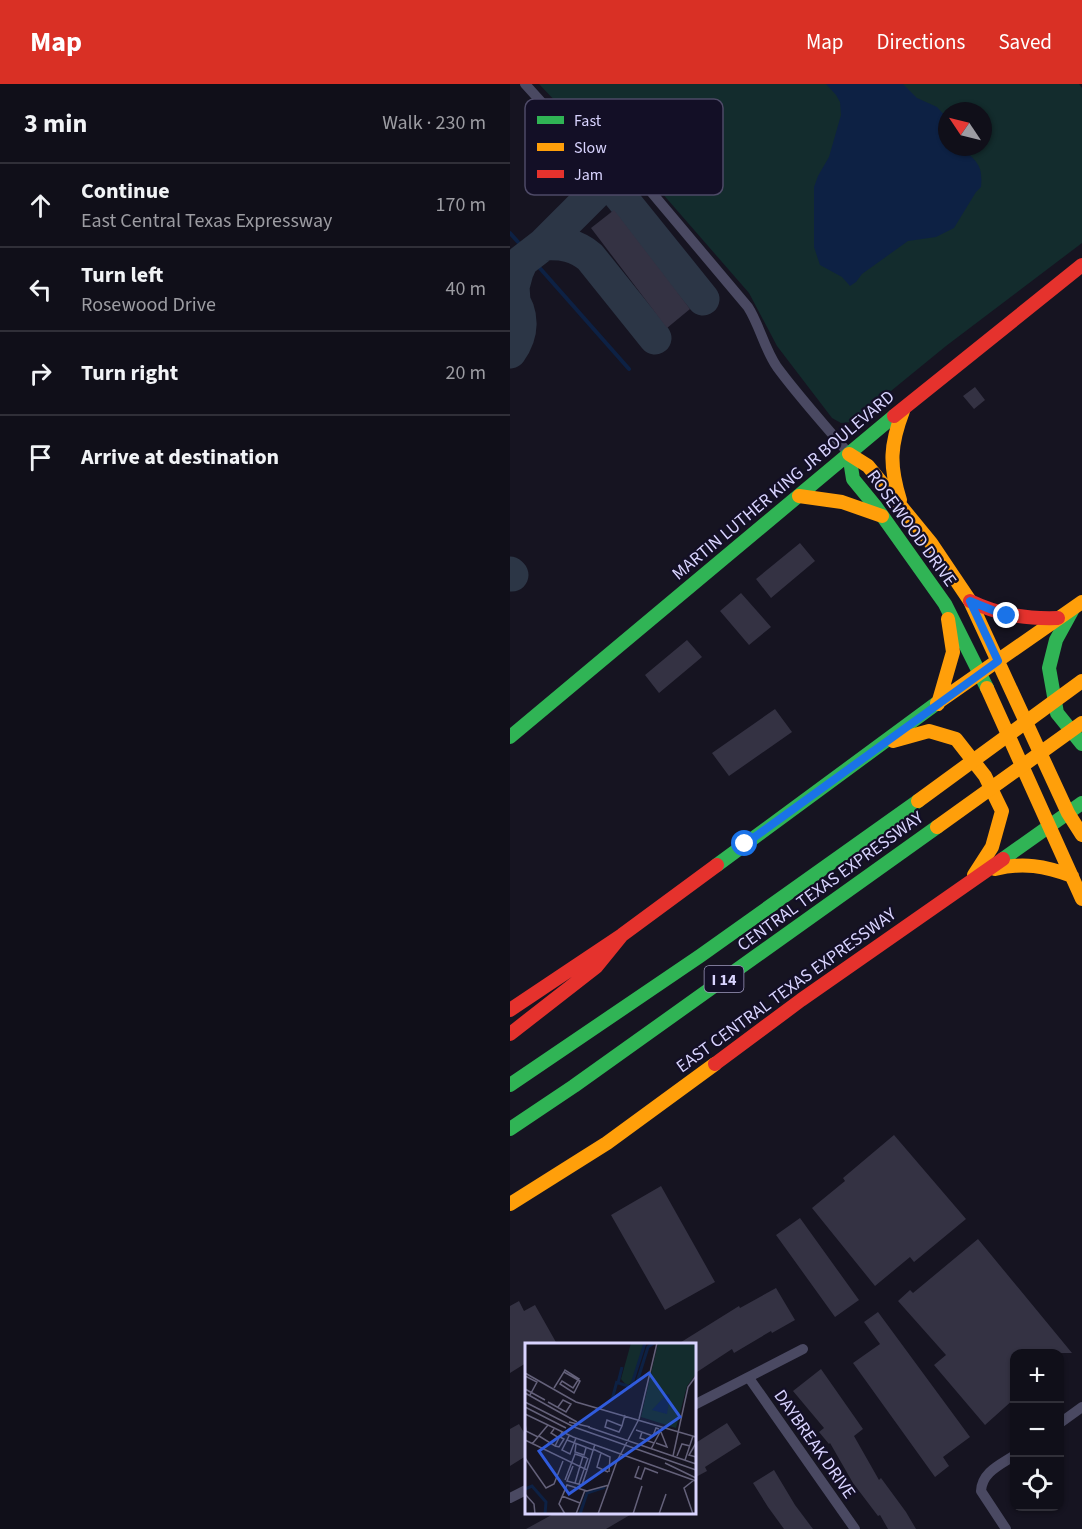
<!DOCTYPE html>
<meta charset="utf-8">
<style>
:root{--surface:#100f19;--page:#191822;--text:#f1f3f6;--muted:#9c9ca2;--line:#302f38;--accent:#d93025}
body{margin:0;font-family:"Source Sans 3",sans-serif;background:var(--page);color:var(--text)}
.controls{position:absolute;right:18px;bottom:18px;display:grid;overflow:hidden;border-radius:12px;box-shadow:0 2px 4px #0004}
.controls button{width:54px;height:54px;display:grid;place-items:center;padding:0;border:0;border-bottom:2px solid var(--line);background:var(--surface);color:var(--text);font:30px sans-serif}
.compass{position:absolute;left:428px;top:18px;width:54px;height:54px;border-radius:50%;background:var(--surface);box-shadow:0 2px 4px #0004;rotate:305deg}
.stop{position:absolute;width:18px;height:18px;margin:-14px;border:4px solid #1a73e8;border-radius:50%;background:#fff}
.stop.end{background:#1a73e8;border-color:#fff;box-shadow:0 2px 6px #0008}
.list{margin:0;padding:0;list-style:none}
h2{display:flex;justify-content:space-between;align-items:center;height:78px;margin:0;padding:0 24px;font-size:26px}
h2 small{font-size:20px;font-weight:400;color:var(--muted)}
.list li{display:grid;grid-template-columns:39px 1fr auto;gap:18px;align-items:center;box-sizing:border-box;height:84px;padding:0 24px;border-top:2px solid var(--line)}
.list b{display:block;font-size:22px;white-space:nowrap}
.list p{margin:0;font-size:20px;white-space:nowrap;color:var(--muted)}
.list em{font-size:20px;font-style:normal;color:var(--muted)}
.icon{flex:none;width:33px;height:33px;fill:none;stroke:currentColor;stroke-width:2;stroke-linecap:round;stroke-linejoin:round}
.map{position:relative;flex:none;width:572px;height:1445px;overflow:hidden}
header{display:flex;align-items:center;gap:36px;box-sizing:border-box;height:84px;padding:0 30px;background:var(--accent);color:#fff}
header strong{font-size:28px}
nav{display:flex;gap:33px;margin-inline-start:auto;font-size:21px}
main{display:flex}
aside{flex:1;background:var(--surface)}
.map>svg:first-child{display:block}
</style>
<header>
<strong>Map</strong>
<nav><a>Map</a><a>Directions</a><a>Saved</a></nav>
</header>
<main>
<aside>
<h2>3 min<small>Walk · 230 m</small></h2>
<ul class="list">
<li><svg class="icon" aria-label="ahead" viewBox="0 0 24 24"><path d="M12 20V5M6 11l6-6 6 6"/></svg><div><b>Continue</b><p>East Central Texas Expressway</p></div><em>170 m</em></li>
<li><svg class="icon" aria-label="left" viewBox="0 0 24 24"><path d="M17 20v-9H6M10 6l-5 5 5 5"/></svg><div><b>Turn left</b><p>Rosewood Drive</p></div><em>40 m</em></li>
<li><svg class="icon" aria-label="right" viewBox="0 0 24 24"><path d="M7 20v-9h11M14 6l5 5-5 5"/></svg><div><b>Turn right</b></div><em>20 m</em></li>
<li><svg class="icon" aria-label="arrive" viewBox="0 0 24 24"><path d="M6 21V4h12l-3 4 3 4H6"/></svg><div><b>Arrive at destination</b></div></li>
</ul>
</aside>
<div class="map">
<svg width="572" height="1445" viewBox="0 0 572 1445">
<rect width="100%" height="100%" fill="#161421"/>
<path fill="#132c2d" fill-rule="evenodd" d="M 29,0 L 569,0 L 572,4 L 572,159 L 436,262 L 343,338 L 331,339 L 322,334 L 267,262 L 239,209 L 104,54 L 48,20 ZM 437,27 L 473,27 L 473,63 L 437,63 Z"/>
<path fill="#0d2144" d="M 316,0 L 393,0 L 407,14 L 427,23 L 437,34 L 437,63 L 452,63 C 467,79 473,80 471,103 L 466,108 L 444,144 L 426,153 L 398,157 L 352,190 L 346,198 L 340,202 L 332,193 L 310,181 L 304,163 L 304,103 L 308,92 L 319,73 L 331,31 L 330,18 L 326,11 Z"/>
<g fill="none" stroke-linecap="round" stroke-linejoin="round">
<path stroke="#0d2144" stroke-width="4" d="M 0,149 L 8,158
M 28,182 L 119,285"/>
<path stroke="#2c3646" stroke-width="33" d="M 34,160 C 52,159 66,161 80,173 L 145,254
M 0,212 C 14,230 13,250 0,268
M 4,217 L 3,203 L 7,188 L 12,177 L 34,160 L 87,107 L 97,103 L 106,107 L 193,215
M 0,489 L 2,491"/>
</g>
<path fill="#343243" d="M 104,126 L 180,225 L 157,244 L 81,144 Z
M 465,303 L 475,316 L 464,325 L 453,312 Z
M 290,459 L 305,477 L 261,514 L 246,495 Z
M 231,509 L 261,543 L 239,561 L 210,527 Z
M 177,556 L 192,573 L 149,609 L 135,591 Z
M 265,625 L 282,648 L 219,692 L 202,669 Z
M 384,1051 L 456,1135 L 404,1178 L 400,1173 L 365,1202 L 302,1124 L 335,1097 L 333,1094 Z
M 151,1102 L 205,1198 L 155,1226 L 101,1131 Z
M 290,1134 L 349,1216 L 325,1233 L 266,1151 Z
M 468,1155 L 562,1269 L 504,1269 L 504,1315 L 475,1341 L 424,1281 L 436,1271 L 388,1217 L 400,1206 L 403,1209 Z
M 266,1204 L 285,1236 L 262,1249 L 261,1247 L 224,1269 L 222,1265 L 184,1290 L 184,1260 L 168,1260 L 229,1222 L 230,1224 Z
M 9,1217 L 14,1227 L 25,1221 L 47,1260 L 16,1260 L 16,1279 L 0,1289 L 0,1222 Z
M 368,1228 L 460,1353 L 433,1373 L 439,1382 L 425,1393 L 343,1279 L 370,1260 L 354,1238 Z
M 311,1285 L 353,1345 L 344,1352 L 369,1396 L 371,1394 L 396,1428 L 406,1445 L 378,1445 L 370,1431 L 368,1432 L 343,1399 L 320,1359 L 319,1360 L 309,1348 L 314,1344 L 283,1307 Z
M 217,1339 L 231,1360 L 195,1383 L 197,1387 L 184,1394 L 184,1360 Z
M 9,1340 L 16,1352 L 16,1372 L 0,1382 L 0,1345 Z
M 264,1386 L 285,1421 L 303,1445 L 274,1445 L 258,1423 L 243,1399 Z
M 47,1428 L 125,1428 L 96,1445 L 16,1445 Z"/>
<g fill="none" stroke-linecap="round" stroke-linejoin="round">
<path stroke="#4a4962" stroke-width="10" d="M 15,0 L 43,31 L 57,42 L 81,53 L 106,72 L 137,103 L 238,223 C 250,242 254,264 267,283 C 289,313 315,341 339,370
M 239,1294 L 345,1445
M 184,1321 L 293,1265
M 550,1339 L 572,1323
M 0,1414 L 16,1406
M 496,1445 L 471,1407 C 472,1388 490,1381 505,1371"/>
<path stroke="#30b455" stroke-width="14" d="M 339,370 L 343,395 L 366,423 L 435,520 L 477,604
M 563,525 L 546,556 L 539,584 L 547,629 L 572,660
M 0,653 L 384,332
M 493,775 L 572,719
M 207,781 L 427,619
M 0,1001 L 190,872 L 408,717
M 0,1045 L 64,1002 L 427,743"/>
<path stroke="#ff9f0a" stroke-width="14" d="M 339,370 L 358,382 L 421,459 L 460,517 L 558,729 L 572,751
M 289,412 L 332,418 L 372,432
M 390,416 C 379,381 380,361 393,327
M 477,604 L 572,815
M 427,619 L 572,518
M 428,620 L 443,568 L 438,535
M 383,657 L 419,647 L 446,655 L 475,692 L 492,727 L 482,763 L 464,791
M 485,785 C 513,778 535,782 562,792
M 0,1120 L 97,1059 L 205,980"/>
<path stroke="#e5322d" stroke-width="14" d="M 384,332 L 572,181
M 460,517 C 489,531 516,535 548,534
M 0,926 L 112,851 L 207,781
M 0,950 L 86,883 L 112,851
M 205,980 L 291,916 L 493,775"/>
<path stroke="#ff9f0a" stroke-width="14" d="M 408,717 L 572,597
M 427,743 L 572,639"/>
</g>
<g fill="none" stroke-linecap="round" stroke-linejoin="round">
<path stroke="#1a73e8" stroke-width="8" d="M 235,760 L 488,577 L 460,517 L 497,532"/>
</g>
<g text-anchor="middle" stroke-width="4.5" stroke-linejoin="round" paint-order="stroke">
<rect fill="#130f26" stroke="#9e99be" stroke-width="1.5" x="194.5" y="882" width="39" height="26" rx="4.5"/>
<g font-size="16" font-weight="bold" fill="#d9d4ff">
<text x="214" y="901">I 14</text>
</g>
<g font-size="18" fill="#d9d4ff" stroke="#130f26">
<text transform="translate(273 401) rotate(-40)" y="6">MARTIN LUTHER KING JR BOULEVARD</text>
<text transform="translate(402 444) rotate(54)" y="6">ROSEWOOD DRIVE</text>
<text transform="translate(320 797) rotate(-36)" y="6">CENTRAL TEXAS EXPRESSWAY</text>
<text transform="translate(276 906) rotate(-36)" y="6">EAST CENTRAL TEXAS EXPRESSWAY</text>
<text transform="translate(305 1360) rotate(55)" y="6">DAYBREAK DRIVE</text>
</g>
</g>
<g transform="translate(15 1259)">
<rect width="171" height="171" fill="#161421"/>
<path d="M 106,0 L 119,0 L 107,39 L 102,43 L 96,36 ZM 133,0 L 171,0 L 171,31 L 162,43 L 151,85 L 116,74 Z" fill="#132c2d"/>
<path d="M 142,51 L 145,52 L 142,71 L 127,67 Z" fill="#0d2144"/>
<path fill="none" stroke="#0d2144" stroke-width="3" d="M 97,24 L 93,40 L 106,44 L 120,0M 112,39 L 123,4 L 129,0M 87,57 L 92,38M 0,146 L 7,143 L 21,159 L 20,171M 55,171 L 62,150 L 80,144"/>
<path fill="none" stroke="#64617a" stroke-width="1.5" d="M 0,30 L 51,59 L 171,94M 0,33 L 12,39 L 5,52M 29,45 L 39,29 L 40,27 L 54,36 L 53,37 L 48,45 L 37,38 L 35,41 L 49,50 L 55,38 L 53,37 L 39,29M 0,46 L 20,57M 0,50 L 52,79M 0,59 L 49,84 L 171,127M 23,59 L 41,69 L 46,61 L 38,57 L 33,64M 0,64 L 41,85M 0,71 L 48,94 L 171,138M 114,76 L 132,0M 44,79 L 65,84M 0,80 L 1,88 L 13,94M 97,83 L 82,77 L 80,84 L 94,89 L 97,83 L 98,79 L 100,72M 63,84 L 171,121M 29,86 L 26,90 L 34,95 L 37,89M 111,87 L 128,93 L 131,85 L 134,86M 117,89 L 115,95 L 129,100M 14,93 L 30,103 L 34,95M 44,93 L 37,107 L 45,111 L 51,95M 0,97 L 62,127 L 70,101M 42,97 L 68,107M 131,100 L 142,104 L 136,89M 171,100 L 164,112 L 171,114M 7,101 L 23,82M 51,101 L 50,109 L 59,112 L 61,105M 30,103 L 34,104 L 39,96 L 35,94M 68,106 L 85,114 L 84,129M 126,106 L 135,89M 76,110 L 72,124 L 83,129M 148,113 L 163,44 L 171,33M 152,113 L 157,101 L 165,103M 0,115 L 21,145 L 29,141 L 38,118M 160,117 L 168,93M 140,120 L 171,135M 48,123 L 42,138 L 57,142 L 62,127M 114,123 L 110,134 L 116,136 L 120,125 L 133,130M 40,137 L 50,111 L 62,115M 50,140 L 58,113M 54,141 L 63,115M 0,151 L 9,161 L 10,171M 37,153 L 55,160M 40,171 L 34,161 L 42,142 L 62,148 L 84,142M 51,171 L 60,147M 73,171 L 92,118 L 114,76M 108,171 L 117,143M 134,171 L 141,151M 168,171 L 159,145 L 169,137"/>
<path fill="#305bdc" fill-opacity="0.15" stroke="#305bdc" stroke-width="3" d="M 124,30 L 155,74 L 44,151 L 14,108 Z"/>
<rect width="171" height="171" fill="none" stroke="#d9d4ff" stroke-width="3"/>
</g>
<rect x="15" y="15" width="198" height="96" rx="9" fill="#130f26" stroke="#4e4a67" stroke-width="1.5"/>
<rect x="27" y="32" width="27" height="8" fill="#30b455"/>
<rect x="27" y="59" width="27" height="8" fill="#ff9f0a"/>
<rect x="27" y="86" width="27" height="8" fill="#e5322d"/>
<g font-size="16" fill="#d9d4ff">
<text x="64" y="42">Fast</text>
<text x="64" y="69">Slow</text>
<text x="64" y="96">Jam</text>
</g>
</svg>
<div class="controls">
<button>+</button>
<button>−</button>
<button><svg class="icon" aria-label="locate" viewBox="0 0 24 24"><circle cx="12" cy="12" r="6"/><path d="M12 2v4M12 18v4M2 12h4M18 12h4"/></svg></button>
</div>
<svg class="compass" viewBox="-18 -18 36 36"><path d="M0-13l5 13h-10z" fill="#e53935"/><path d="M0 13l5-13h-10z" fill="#9c9ca2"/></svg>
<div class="stop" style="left:235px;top:760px"></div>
<div class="stop end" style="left:497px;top:532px"></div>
</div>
</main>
